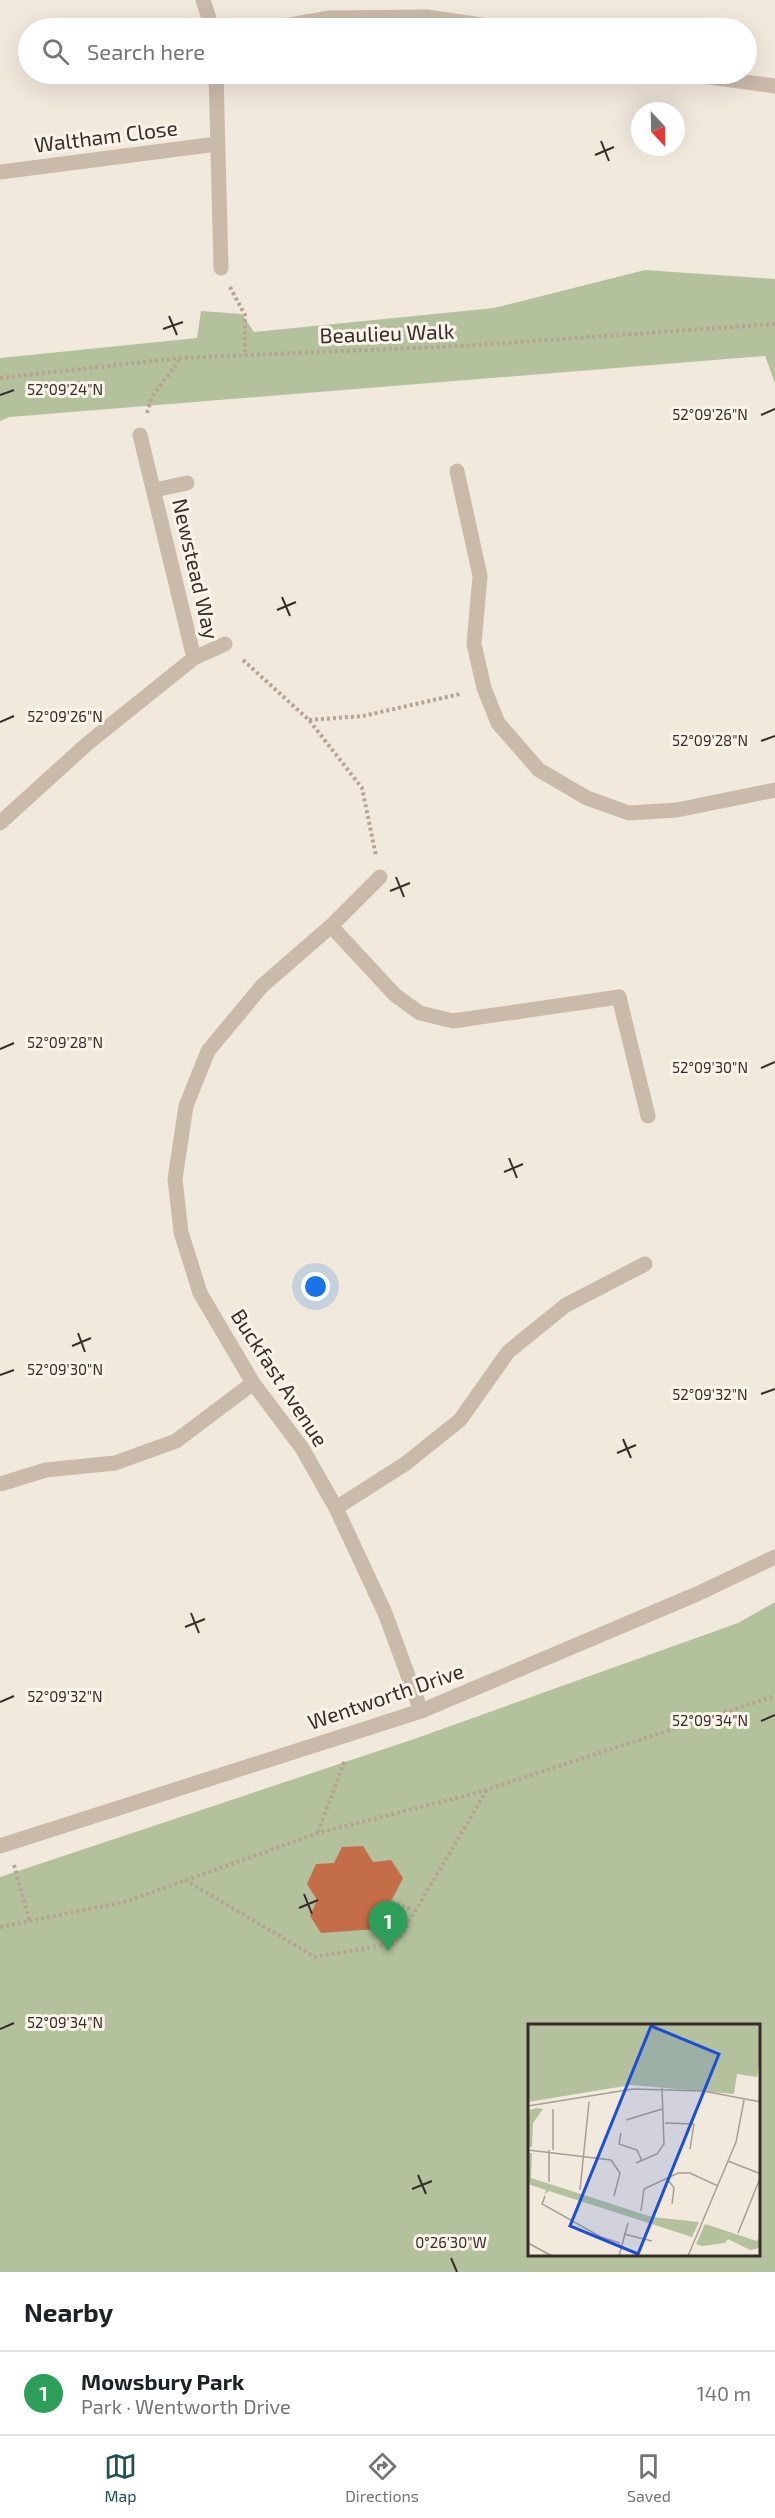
<!DOCTYPE html>
<meta charset="utf-8">
<style>
:root{--surface:#fff;--page:#f2f2f2;--text:#202124;--muted:#757577;--line:#e0e0e0;--accent:#1f5158}
body{margin:0;font-family:"Exo 2",sans-serif;background:var(--page);color:var(--text)}
.compass{position:absolute;left:631px;top:102px;width:54px;height:54px;border-radius:50%;background:var(--surface);box-shadow:0 6px 24px #0002;rotate:158deg}
.you{position:absolute;left:316px;top:1287px;width:21px;height:21px;margin:-15px;border:4px solid #fff;border-radius:50%;background:#1a73e8;box-shadow:0 0 0 9px #1a73e833}
.badge{display:grid;place-items:center;width:39px;height:39px;border-radius:50%;background:var(--accent);color:#fff;font-size:20px;font-weight:700}
.pin{position:absolute;translate:-50% -50px;filter:drop-shadow(0 2px 3px #0008)}
.pin::after{content:'';position:absolute;top:32px;width:21px;height:18px;background:inherit;clip-path:polygon(0 0,100% 0,50% 100%)}
.list{margin:0;padding:0;list-style:none}
h2{display:flex;justify-content:space-between;align-items:center;height:78px;margin:0;padding:0 24px;font-size:26px}
h2 small{font-size:20px;font-weight:400;color:var(--muted)}
.list li{display:grid;grid-template-columns:39px 1fr auto;gap:18px;align-items:center;box-sizing:border-box;height:84px;padding:0 24px;border-top:2px solid var(--line)}
.list b{display:block;font-size:22px;white-space:nowrap}
.list p{margin:0;font-size:20px;white-space:nowrap;color:var(--muted)}
.list em{font-size:20px;font-style:normal;color:var(--muted)}
.icon{flex:none;width:33px;height:33px;fill:none;stroke:currentColor;stroke-width:2;stroke-linecap:round;stroke-linejoin:round}
.map{position:relative;flex:none;width:775px;height:2272px;overflow:hidden}
.search{position:absolute;background:var(--surface);box-shadow:0 6px 24px #0002;left:18px;right:18px;top:18px;height:66px;display:flex;align-items:center;gap:15px;box-sizing:border-box;padding:0 21px;border-radius:33px;color:var(--muted);font-size:22px}
.sheet{height:162px;background:var(--surface)}
nav{display:flex;justify-content:space-around;align-items:center;box-sizing:border-box;height:84px;border-top:2px solid var(--line);background:var(--surface);font-size:16px;color:var(--muted)}
nav a{display:grid;justify-items:center;gap:3px}
nav .on{color:var(--accent)}
.map>svg:first-child{display:block}
</style>
<div class="map">
<svg width="775" height="2272" viewBox="0 0 775 2272">
<rect width="100%" height="100%" fill="#f2e9dd"/>
<path fill="#b3c19d" fill-rule="evenodd" d="M 645,270 L 775,279 L 775,383 L 765,356 L 10,417 L 0,421 L 0,358 L 197,338 L 201,311 L 242,314 L 254,332 L 494,308 Z
M 775,1602 L 775,2272 L 0,2272 L 0,1877 L 414,1739 L 738,1623 ZM 529,2026 L 758,2026 L 758,2256 L 529,2256 Z"/>
<path fill="#c46e49" d="M 363,1846 L 373,1862 L 391,1860 L 403,1878 L 377,1929 L 321,1933 L 310,1916 L 317,1900 L 307,1884 L 316,1864 L 334,1863 L 342,1847 Z"/>
<g fill="none" stroke-linecap="round" stroke-linejoin="round">
<path stroke="#b6a493" stroke-width="4" stroke-dasharray="3 3" stroke-linecap="butt" d="M 230,287 L 245,315 L 245,355
M 0,378 L 180,358 L 462,346 L 775,324
M 147,413 L 152,397 L 180,359
M 243,660 L 309,720 L 362,788 L 376,856
M 309,720 L 363,716 L 460,694
M 318,1832 L 345,1760
M 14,1865 L 30,1922
M 185,1880 L 315,1957 L 396,1943 L 487,1790
M 391,1901 L 415,1911
M 0,1927 L 128,1901 L 318,1833 L 476,1793 L 775,1696"/>
<path stroke="#cabaa9" stroke-width="15" d="M 619,997 L 648,1116"/>
<path stroke="#cabaa9" stroke-width="15" d="M 203,0 L 212,28
M 272,28 L 330,18 L 427,17 L 502,28
M 216,74 L 221,268
M 688,74 L 775,86
M 0,172 L 217,144
M 457,471 L 480,576 L 474,644 L 484,688 L 498,723 L 539,770 L 587,798 L 629,813 L 677,810 L 775,790
M 155,490 L 187,483
M 194,658 L 225,644
M 0,823 L 87,744 L 194,658 L 140,435
M 380,877 L 331,926 L 262,986 L 208,1051 L 186,1106 L 175,1179 L 181,1232 L 200,1293 L 253,1383 L 302,1448 L 336,1508 L 385,1613 L 421,1711
M 331,926 L 395,995 L 420,1013 L 453,1021 L 619,997
M 0,1484 L 46,1470 L 115,1463 L 176,1441 L 253,1383
M 336,1508 L 405,1464 L 460,1420 L 508,1352 L 566,1305 L 645,1264"/>
<path stroke="#cabaa9" stroke-width="15" d="M 0,1846 L 421,1711 L 697,1594 L 775,1557"/>
</g>
<path fill="none" stroke="#372e29" stroke-width="2" d="M 601,141 L 609,161M 595,155 L 614,147M 169,316 L 177,335M 163,329 L 183,322M 0,395 L 14,390M 761,415 L 775,409M 282,597 L 290,616M 277,610 L 296,602M 0,722 L 14,716M 761,741 L 775,736M 396,877 L 404,897M 390,891 L 410,883M 0,1049 L 14,1043M 761,1068 L 775,1062M 509,1158 L 517,1178M 504,1172 L 523,1164M 78,1333 L 85,1352M 72,1346 L 91,1338M 0,1375 L 14,1370M 761,1394 L 775,1389M 623,1439 L 631,1458M 617,1453 L 636,1445M 191,1613 L 199,1633M 185,1627 L 205,1619M 0,1702 L 14,1696M 761,1721 L 775,1715M 304,1894 L 312,1914M 299,1908 L 318,1900M 0,2029 L 14,2023M 418,2175 L 426,2194M 412,2189 L 432,2181M 451,2258 L 457,2272"/>
<g text-anchor="middle" stroke-width="6" stroke-linejoin="round" paint-order="stroke">
<g font-size="21" fill="#372e29" stroke="#faf3ea">
<text transform="translate(106 137) rotate(-7)" y="7">Waltham Close</text>
<text transform="translate(387 334) rotate(-2)" y="7">Beaulieu Walk</text>
<text transform="translate(195 569) rotate(77)" y="7">Newstead Way</text>
<text transform="translate(279 1378) rotate(57)" y="7">Buckfast Avenue</text>
<text transform="translate(386 1697) rotate(-19)" y="7">Wentworth Drive</text>
</g>
</g>
<g transform="translate(528 2024)">
<rect width="232" height="232" fill="#f2e9dd"/>
<path d="M 0,0 L 232,0 L 232,36 L 229,53 L 209,50 L 206,70 L 103,61 L 0,78 ZM 10,84 L 15,85 L 5,99 L 4,123 L 0,123 L 0,86 ZM 0,129 L 4,129 L 3,154 L 124,193 L 171,198 L 164,213 L 21,167 L 16,171 L 18,166 L 0,160 ZM 177,200 L 229,217 L 232,211 L 232,224 L 222,226 L 200,215 L 197,219 L 174,222 L 168,220 Z" fill="#b3c19d"/>
<path fill="none" stroke="#a79e95" stroke-width="1.5" d="M 0,82 L 105,65 L 175,67 L 233,78M 98,96 L 134,85M 137,99 L 166,100 L 162,125M 93,109 L 91,120 L 109,126 L 114,137M 0,126 L 83,136 L 92,149 L 86,172M 25,126 L 25,85M 200,137 L 233,150M 108,139 L 129,130 L 136,120 L 134,64M 141,157 L 146,164 L 144,180M 21,158 L 21,126M 52,166 L 61,78M 17,172 L 14,180 L 73,213 L 92,219M 113,187 L 116,165 L 150,149 L 162,149 L 190,162M 210,209 L 233,152M 96,210 L 124,217M 0,219 L 24,232M 91,232 L 100,199M 160,232 L 208,118 L 216,76"/>
<path fill="#1d4ed8" fill-opacity="0.15" stroke="#1d4ed8" stroke-width="3" d="M 123,2 L 191,30 L 110,230 L 42,202 Z"/>
<rect width="232" height="232" fill="none" stroke="#372e29" stroke-width="3"/>
</g>
<g font-size="15" text-anchor="middle" fill="#372e29" stroke="#faf3ea" stroke-width="6" stroke-linejoin="round" paint-order="stroke">
<text x="65" y="395">52°09'24"N</text>
<text x="710" y="420">52°09'26"N</text>
<text x="65" y="722">52°09'26"N</text>
<text x="710" y="746">52°09'28"N</text>
<text x="65" y="1048">52°09'28"N</text>
<text x="710" y="1073">52°09'30"N</text>
<text x="65" y="1375">52°09'30"N</text>
<text x="710" y="1400">52°09'32"N</text>
<text x="65" y="1702">52°09'32"N</text>
<text x="710" y="1726">52°09'34"N</text>
<text x="65" y="2028">52°09'34"N</text>
<text x="451" y="2248">0°26'30"W</text>
</g>
</svg>
<svg class="compass" viewBox="-18 -18 36 36"><path d="M0-13l5 13h-10z" fill="#e53935"/><path d="M0 13l5-13h-10z" fill="#757577"/></svg>
<div class="you"></div>
<div class="pin badge" style="left:388px;top:1951px;background:#2e9e5b">1</div>
<div class="search"><svg class="icon" aria-label="search" viewBox="0 0 24 24"><circle cx="10" cy="10" r="6"/><path d="M15 15l6 6"/></svg>Search here</div>
</div>
<section class="sheet">
<h2>Nearby<small></small></h2>
<ul class="list">
<li><span class="badge" style="background:#2e9e5b">1</span><div><b>Mowsbury Park</b><p>Park · Wentworth Drive</p></div><em>140 m</em></li>
</ul>
</section>
<nav>
<a class="on"><svg class="icon" aria-label="map" viewBox="0 0 24 24"><path d="M3 6l6-2 6 2 6-2v14l-6 2-6-2-6 2zM9 4v14M15 6v14"/></svg>Map</a>
<a><svg class="icon" aria-label="directions" viewBox="0 0 24 24"><path d="M12 3l9 9-9 9-9-9zM9 14v-3h6M13 9l2 2-2 2"/></svg>Directions</a>
<a><svg class="icon" aria-label="saved" viewBox="0 0 24 24"><path d="M7 4h10v16l-5-4-5 4z"/></svg>Saved</a>
</nav>
